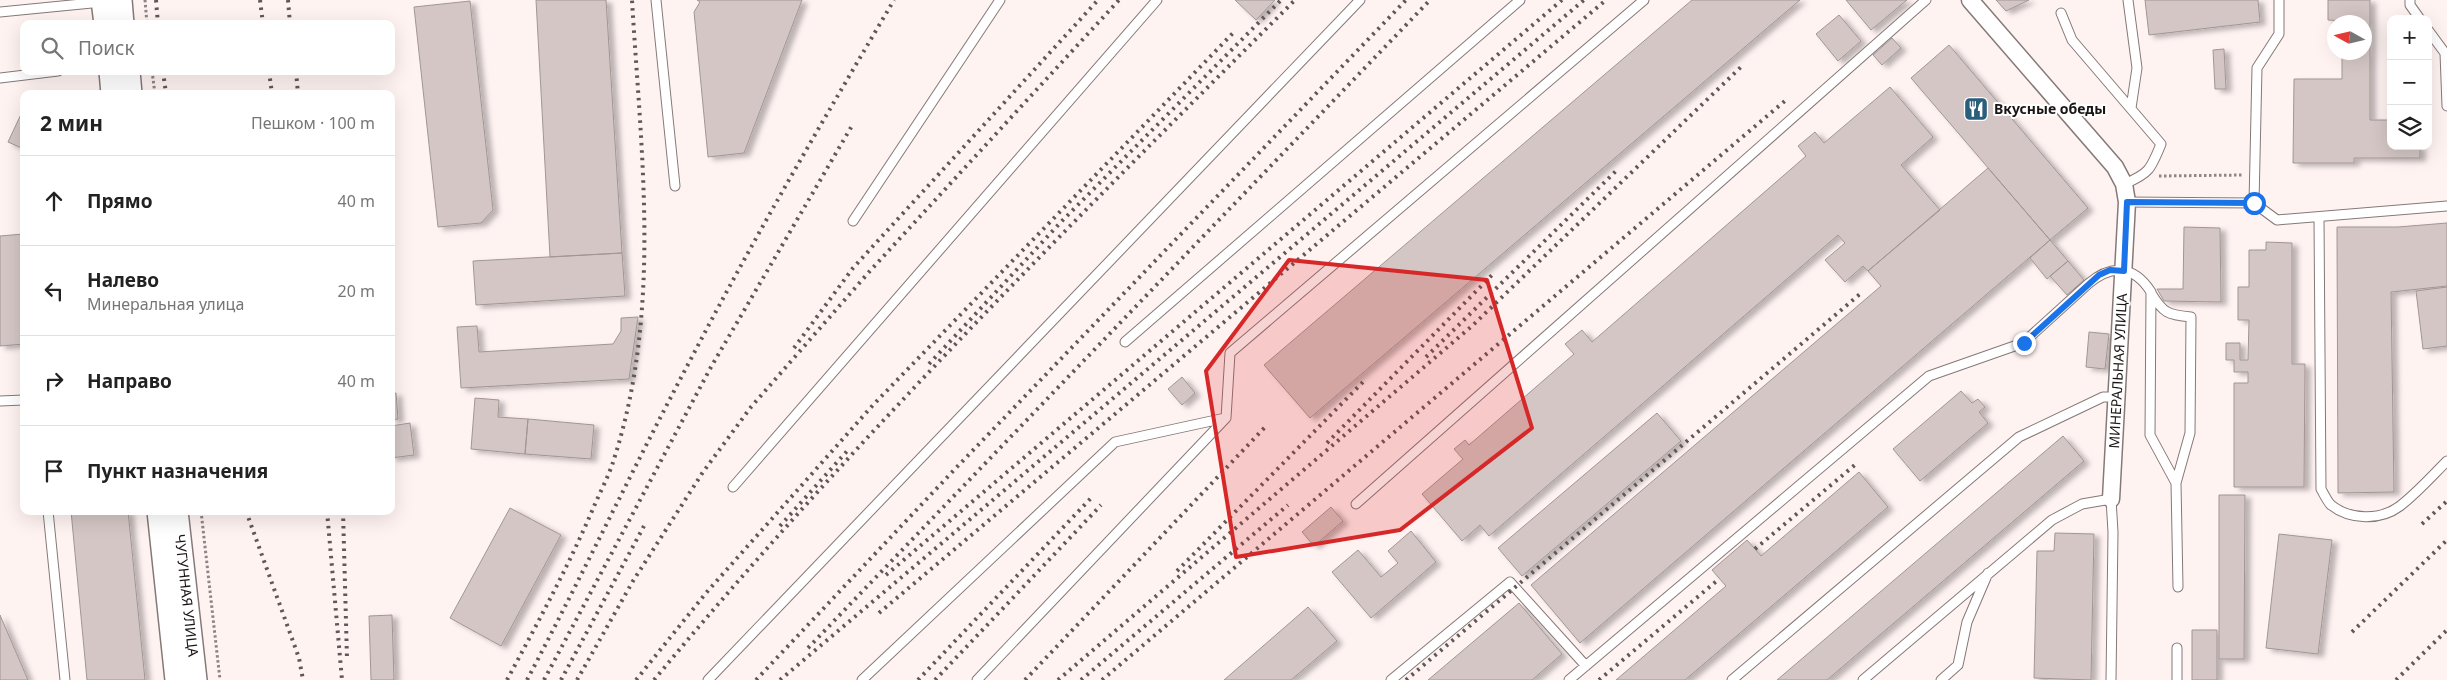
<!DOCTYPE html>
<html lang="ru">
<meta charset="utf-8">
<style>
:root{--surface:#fff;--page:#f6f6f6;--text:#222;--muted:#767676;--line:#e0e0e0}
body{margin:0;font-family:"Noto Sans",sans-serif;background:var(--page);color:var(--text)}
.controls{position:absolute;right:15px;top:15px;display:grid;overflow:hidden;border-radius:10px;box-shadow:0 5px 20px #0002}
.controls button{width:45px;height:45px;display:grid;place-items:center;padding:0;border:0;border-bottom:1px solid var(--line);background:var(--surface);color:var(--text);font:25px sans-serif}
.compass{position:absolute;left:2327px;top:15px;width:45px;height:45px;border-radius:50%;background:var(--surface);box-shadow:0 5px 20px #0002;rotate:278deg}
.stop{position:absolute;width:15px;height:15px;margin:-11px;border:4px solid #1a73e8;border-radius:50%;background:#fff}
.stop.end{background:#1a73e8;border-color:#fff;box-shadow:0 1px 5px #0008}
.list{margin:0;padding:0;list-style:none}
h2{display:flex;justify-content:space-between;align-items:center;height:65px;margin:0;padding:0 20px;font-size:21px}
h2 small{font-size:16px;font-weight:400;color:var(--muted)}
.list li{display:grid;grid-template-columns:32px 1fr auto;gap:15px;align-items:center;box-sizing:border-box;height:90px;padding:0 20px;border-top:1px solid var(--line)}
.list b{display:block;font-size:19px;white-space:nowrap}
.list p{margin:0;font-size:16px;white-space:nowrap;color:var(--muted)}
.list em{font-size:16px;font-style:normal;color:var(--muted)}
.icon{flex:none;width:28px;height:28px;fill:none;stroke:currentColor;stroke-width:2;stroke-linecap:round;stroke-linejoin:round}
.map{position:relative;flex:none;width:2447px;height:680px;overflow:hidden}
.search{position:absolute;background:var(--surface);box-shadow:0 5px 20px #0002;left:20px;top:20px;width:375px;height:55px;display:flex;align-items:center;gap:12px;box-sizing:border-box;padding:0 18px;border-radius:10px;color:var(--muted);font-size:19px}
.panel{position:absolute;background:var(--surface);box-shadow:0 5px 20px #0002;left:20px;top:90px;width:375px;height:425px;border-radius:10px}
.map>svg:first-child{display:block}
</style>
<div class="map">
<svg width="2447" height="680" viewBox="0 0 2447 680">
<defs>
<filter id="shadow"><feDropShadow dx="5.5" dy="3" stdDeviation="2.5" flood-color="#0004"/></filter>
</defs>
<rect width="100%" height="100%" fill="#fff3f2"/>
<path fill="#d3c6c4" stroke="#a29694" filter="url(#shadow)" d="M 536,0 L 606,0 L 622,253 L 550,257 Z
M 697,0 L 802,0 L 744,153 L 708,157 L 694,12 L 700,2 Z
M 1235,0 L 1275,0 L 1256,20 Z
M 1692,0 L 1800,0 L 1310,418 L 1264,365 Z
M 1846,0 L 1907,0 L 1871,30 Z
M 1996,0 L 2029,0 L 2006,11 Z
M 2145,0 L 2258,0 L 2260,22 L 2149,35 Z
M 2328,0 L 2370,0 L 2370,120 L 2391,120 L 2391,146 L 2420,146 L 2420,158 L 2354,158 L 2354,163 L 2293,163 L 2294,79 L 2342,79 L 2342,52 L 2364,52 L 2364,22 L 2328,20 Z
M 470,1 L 493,210 L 481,223 L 438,227 L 414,7 Z
M 1839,15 L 1861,41 L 1838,61 L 1816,34 Z
M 1892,38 L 1901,48 L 1882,65 L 1873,55 Z
M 1949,45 L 2088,208 L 2050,240 L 1911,78 Z
M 2224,49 L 2226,89 L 2215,89 L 2213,50 Z
M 1890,87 L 1933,137 L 1901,165 L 1940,210 L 1868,271 L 1863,266 L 1845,282 L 1825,260 L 1845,243 L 1838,235 L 1489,536 L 1480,525 L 1462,541 L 1422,494 L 1463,459 L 1454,449 L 1465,440 L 1469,445 L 1574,354 L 1565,344 L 1582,330 L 1592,342 L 1806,156 L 1798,146 L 1815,132 L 1824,143 Z
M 23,110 L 24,110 L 24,149 L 8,142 Z
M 1988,168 L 2050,240 L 1580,643 L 1531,585 L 1881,286 L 1868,271 Z
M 2447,223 L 2447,286 L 2391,292 L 2394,492 L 2338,493 L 2337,227 L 2398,227 Z
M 2184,227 L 2220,228 L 2221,302 L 2164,301 L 2157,289 L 2183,289 Z
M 24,234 L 24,344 L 0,346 L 0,236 Z
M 2050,240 L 2068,261 L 2047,279 L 2030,258 Z
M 2266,242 L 2292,243 L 2292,364 L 2305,364 L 2304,487 L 2234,487 L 2234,383 L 2248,383 L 2248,372 L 2234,372 L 2234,360 L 2226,360 L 2226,343 L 2240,343 L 2240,360 L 2248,360 L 2249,320 L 2238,320 L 2238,287 L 2249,287 L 2249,250 L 2266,250 Z
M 622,253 L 625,296 L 476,305 L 473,261 Z
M 2068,261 L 2084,280 L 2067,295 L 2050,276 Z
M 2447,287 L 2447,346 L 2423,349 L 2416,291 Z
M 638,317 L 629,379 L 461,388 L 457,327 L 477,326 L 479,352 L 613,344 L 621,331 L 621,318 Z
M 2089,332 L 2109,334 L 2105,369 L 2086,367 Z
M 1182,377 L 1195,393 L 1182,405 L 1168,389 Z
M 1961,391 L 1972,403 L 1978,399 L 1985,407 L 1979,412 L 1988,423 L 1920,481 L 1893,449 Z
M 396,393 L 398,419 L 391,420 L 391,394 Z
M 475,398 L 499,400 L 498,417 L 528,419 L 525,454 L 471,449 Z
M 1657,413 L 1681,441 L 1522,576 L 1498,548 Z
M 528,419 L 594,425 L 591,459 L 525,454 Z
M 410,423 L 414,455 L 391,458 L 391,426 Z
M 2063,436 L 2084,461 L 1827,680 L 1777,680 Z
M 1859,472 L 1888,507 L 1685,680 L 1616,680 L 1726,586 L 1712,570 L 1747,540 L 1761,556 Z
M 2219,495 L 2245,495 L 2244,659 L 2219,659 Z
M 1331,507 L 1343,521 L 1314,546 L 1302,532 Z
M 510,508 L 561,535 L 501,646 L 450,618 Z
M 71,511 L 128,511 L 145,680 L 87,680 Z
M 1411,531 L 1436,562 L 1371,618 L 1332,572 L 1358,550 L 1381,577 L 1398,563 L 1388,551 Z
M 2055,533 L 2094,534 L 2091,680 L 2034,678 L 2037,551 L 2054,551 Z
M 2279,534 L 2332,540 L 2318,654 L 2266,648 Z
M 1519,603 L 1562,654 L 1532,680 L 1428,680 Z
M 1308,607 L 1337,641 L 1291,680 L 1224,680 Z
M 0,615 L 28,680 L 0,680 Z
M 392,615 L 394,680 L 371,680 L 369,616 Z
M 2192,630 L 2217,630 L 2217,680 L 2192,680 Z"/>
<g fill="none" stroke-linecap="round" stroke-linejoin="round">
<defs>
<path id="service" d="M 656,0 L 675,186
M 2128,0 L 2137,68 L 2131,108
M 2410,0 L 2410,5 L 2420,19
M 0,12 L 102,2
M 2061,13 L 2072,40 L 2161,144 C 2151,169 2149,174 2124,184
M 2428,30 L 2445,53 L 2447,106
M 0,78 L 58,71
M 2127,202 L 2254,203 L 2277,220 L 2447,206
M 2254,203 L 2257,68 L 2279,34 L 2279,0
M 2319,217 L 2321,489 C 2324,494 2327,501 2331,505 C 2350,520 2380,521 2400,506 C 2417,493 2432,476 2447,461
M 853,221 L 1000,0
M 2151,293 C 2163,313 2168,315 2191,317 L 2190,433 L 2176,483
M 1125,342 L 1520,0
M 0,401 L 24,400
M 733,487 L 1157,0
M 1356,504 L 1926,0
M 48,511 L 65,680
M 708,680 L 1360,0
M 862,680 L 1115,442 L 1225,418
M 977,680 L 1226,418 L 1230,353 L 1644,0
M 1391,680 L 1510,582 L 1586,666
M 1569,680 L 1929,376 L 2023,343 L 2088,284 C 2111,264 2134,265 2151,292 L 2150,435 L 2176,483 L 2178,587
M 1732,680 L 2019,437 L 2103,397 L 2116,397
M 1863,680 L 2052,520 L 2082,504 L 2111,499 L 2113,532 L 2111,680
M 1941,680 L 1958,665 L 1967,622 L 1988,573
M 2177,680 L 2177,648"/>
<path id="minor" d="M 1970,0 L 2115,167 L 2124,184 L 2127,202 L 2111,499"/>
<g id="tertiary">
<path d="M 102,0 L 105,24"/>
<path d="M 121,0 L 123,24"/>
<path d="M 110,71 L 112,94"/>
<path d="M 129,71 L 131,94"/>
<path d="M 158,511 L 176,680"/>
<path id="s1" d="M 177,511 L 196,680"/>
</g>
</defs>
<use href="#service" stroke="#857978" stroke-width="11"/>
<use href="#minor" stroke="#857978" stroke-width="19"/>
<use href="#tertiary" stroke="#857978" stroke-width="24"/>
<path stroke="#8e8584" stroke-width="3" stroke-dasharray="2.5 2.5" stroke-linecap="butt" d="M 145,0 L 147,24
M 152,71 L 155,94
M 2159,176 L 2243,175
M 201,511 L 220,680"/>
<use href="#service" stroke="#fff" stroke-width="9"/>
<use href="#minor" stroke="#fff" stroke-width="16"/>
<use href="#tertiary" stroke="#fff" stroke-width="21"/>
<path stroke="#5f5857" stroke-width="4" stroke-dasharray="2.5 5" stroke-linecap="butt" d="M 156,0 L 158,24
M 260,0 L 263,24
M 288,0 L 290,24
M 163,71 L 166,94
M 269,71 L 272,94
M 296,71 L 298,94
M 794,348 L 853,268 L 1098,0
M 1426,357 L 1617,170
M 929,364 L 1060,223 L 1281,0
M 1327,443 L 1494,273
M 246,511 L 299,658 L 303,680
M 327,511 L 342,680
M 343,511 L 347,659
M 2422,524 L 2447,501
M 780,526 L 848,450
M 1755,549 L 1856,464
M 1177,571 L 1363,382
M 886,575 L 1562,0
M 879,613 L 1606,0
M 2352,632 L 2447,540
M 808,648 L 1430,0
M 507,680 C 537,624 567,569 592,511 C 599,494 609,476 614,459 C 662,310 641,153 632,0
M 527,680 C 584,572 636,462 693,355 C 756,234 825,117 894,0
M 544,680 L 711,367 L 853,124
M 561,680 L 644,526
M 577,680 L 633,581 L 703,472 L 751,407 L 869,272 L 1119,0
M 636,680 L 706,593 L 873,405 L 1233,33
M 654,680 C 853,440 1075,220 1295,0
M 756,680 L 955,469 L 1406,0
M 780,680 L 1584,0
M 918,680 L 1092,497
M 935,680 L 1101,505
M 1025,680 L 1267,425
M 1058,680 L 1472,326 L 1743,65
M 1081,680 L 1288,505
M 1102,680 L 1786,100
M 1406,680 L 1860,294
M 1599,680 L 1719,579
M 2396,680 L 2447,630"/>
</g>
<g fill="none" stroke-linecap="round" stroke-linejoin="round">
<path stroke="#1a73e8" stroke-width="6" d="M 2024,343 L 2099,275 L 2110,270 L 2124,271 L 2127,202 L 2254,203"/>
</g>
<path fill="#d62828" fill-opacity="0.2" stroke="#d62828" stroke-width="4" stroke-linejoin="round" d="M 1289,260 L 1487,280 L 1532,428 L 1400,530 L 1236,557 L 1206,371 Z"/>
<defs>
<symbol id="restaurant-square" viewBox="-11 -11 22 22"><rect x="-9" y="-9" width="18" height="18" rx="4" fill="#2b5e7b" stroke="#fff"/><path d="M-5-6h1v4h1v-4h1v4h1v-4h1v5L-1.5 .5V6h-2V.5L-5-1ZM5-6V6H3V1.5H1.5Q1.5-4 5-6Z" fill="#fff"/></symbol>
</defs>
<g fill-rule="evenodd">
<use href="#restaurant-square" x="1962" y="95" width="28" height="28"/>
</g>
<g text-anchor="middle" stroke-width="4" stroke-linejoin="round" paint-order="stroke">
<g font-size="14" font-weight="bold" fill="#1b1615" stroke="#fff" text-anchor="start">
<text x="1994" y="114">Вкусные обеды</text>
</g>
<g font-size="14" fill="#1b1615" stroke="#fff">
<text transform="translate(2118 371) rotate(-87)" y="5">МИНЕРАЛЬНАЯ УЛИЦА</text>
<text dy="5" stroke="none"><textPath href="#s1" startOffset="85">ЧУГУННАЯ УЛИЦА</textPath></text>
</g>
</g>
</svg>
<div class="controls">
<button>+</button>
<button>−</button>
<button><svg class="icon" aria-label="layers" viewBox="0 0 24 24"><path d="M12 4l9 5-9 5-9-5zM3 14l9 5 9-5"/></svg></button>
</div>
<svg class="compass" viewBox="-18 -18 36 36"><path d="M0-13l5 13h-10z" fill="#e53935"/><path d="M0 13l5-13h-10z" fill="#767676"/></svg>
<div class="stop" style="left:2254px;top:203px"></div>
<div class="stop end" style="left:2024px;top:343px"></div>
<div class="search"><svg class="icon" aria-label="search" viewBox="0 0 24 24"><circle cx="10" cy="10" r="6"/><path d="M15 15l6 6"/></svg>Поиск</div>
<section class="panel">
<h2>2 мин<small>Пешком · 100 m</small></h2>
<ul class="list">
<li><svg class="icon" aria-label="ahead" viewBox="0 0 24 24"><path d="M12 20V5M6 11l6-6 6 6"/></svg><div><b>Прямо</b></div><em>40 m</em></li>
<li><svg class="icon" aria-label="left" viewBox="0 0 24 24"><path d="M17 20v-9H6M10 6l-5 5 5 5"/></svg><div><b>Налево</b><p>Минеральная улица</p></div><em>20 m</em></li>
<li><svg class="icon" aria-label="right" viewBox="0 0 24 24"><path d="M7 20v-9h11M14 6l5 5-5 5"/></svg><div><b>Направо</b></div><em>40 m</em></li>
<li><svg class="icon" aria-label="arrive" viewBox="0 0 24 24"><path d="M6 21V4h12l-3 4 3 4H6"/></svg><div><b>Пункт назначения</b></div></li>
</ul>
</section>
</div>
